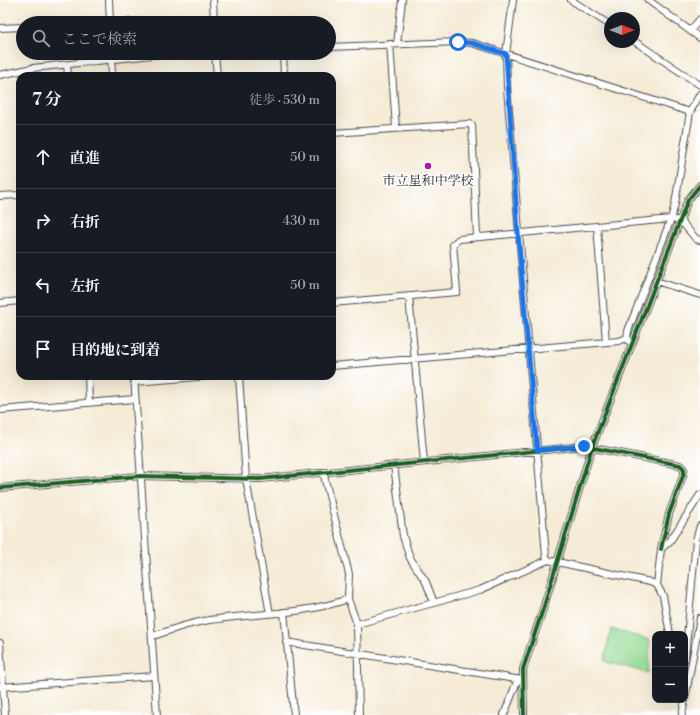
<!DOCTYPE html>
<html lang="ja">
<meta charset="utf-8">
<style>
:root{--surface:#171b24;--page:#20242c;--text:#f1f3f6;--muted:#9ea1a6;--line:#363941}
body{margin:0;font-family:"Libre Bodoni","Noto Serif JP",serif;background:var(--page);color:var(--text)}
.controls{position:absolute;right:12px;bottom:12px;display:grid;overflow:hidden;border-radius:8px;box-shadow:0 4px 16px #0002}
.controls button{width:36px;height:36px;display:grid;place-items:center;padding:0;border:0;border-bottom:1px solid var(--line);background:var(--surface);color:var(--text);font:20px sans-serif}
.compass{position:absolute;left:604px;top:12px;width:36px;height:36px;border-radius:50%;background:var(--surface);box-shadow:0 4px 16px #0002;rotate:90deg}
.stop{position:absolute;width:12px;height:12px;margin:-9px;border:3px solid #1a73e8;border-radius:50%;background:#fff}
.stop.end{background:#1a73e8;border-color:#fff;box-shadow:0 1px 4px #0008}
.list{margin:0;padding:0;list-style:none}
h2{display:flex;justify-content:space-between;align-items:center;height:52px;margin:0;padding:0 16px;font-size:17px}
h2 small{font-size:13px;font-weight:400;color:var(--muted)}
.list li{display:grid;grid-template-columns:26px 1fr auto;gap:12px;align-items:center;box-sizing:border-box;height:64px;padding:0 16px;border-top:1px solid var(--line)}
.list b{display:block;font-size:15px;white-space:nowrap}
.list em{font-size:13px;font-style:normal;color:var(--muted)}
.icon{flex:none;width:22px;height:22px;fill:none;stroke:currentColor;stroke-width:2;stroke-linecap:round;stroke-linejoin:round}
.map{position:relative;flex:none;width:700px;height:715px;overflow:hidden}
.search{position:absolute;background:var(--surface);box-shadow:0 4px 16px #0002;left:16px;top:16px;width:320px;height:44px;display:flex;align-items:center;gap:10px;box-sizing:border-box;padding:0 14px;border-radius:22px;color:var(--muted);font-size:15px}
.panel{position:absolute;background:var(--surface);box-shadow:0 4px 16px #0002;left:16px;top:72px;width:320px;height:308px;border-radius:12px}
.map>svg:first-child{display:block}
</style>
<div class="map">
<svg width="700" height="715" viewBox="0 0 700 715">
<rect width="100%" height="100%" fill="#fff"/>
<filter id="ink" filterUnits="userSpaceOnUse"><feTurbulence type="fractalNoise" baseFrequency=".025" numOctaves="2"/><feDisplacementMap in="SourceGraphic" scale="8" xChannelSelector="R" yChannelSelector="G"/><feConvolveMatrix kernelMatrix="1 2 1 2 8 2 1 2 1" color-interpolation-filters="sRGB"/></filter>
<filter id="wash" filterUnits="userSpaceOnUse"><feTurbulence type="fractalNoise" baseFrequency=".012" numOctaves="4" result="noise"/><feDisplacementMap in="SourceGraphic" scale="16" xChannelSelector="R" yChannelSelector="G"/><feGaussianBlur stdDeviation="0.9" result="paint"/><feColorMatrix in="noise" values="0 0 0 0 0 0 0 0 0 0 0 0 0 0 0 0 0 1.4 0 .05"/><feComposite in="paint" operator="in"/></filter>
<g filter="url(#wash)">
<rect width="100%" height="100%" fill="#f5ebd6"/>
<path fill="#96dc96" stroke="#608460" d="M 611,629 L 650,640 L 648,673 L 604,661 Z"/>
</g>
<g filter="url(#ink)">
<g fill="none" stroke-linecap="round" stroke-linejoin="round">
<defs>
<path id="minor" d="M 109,0 L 110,23
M 213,0 L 214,23
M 513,0 L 506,54 L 507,88 L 546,556 L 548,560
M 571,0 L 610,25
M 648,0 L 700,38
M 102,23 L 214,19
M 0,28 L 23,27
M 690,31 L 700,19
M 634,41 L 700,85
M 390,44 L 396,128
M 397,44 L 402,0
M 329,47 L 458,42 L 472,43 L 690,112
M 111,53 L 112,76
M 215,53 L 217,76
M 283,53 L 284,76
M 67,65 L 68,76
M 0,75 L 33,68 L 170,53
M 332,133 L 469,124 L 472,125 L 477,237
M 0,196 L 20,195
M 597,226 L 606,342
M 656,281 L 700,295
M 409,296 L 424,462
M 0,303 L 20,301
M 332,303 L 457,292 L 453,244 L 459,239 L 671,219 L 681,221 L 696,239 L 700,240
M 629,341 L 627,338 L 628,331 L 671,219 L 675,204 L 690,112 L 700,94
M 332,366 L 619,341 L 627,338
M 88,376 L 89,403
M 134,376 L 157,715
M 239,376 L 246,479 L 270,614
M 134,382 L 210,376
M 0,410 L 135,399
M 394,465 L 403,536 L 410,558 L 426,582 L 434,603
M 323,472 L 349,574 L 348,599 L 357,624 L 359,715
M 0,488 L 140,476 L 260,479 L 584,446 L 680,465 L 684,469 L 684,473 L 669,514 L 661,549
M 284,612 L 294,715
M 357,624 L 480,590 L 548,560 L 650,582 L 657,585
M 670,634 L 663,596 L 657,585 L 661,549 L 670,541 L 700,495
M 153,636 C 174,629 196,621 218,619 C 261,613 306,614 348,599
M 286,642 L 522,680
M 0,643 L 5,715
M 685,659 L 696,540 L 700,526
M 0,687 L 154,676
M 504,715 L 518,679
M 524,715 L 523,669 L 544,606 L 592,447 L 688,200 L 700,185
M 682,715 L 700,618"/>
</defs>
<use href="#minor" stroke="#494845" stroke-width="8"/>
<use href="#minor" stroke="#fff" stroke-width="6"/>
<defs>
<path id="cycleway" d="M 0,488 L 140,476 L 260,479 L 584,446 L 680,465 L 684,469 L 684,473 L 669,514 L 661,549
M 524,715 L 523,669 L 544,606 L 592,447 L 688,200 L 700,185"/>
</defs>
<use href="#cycleway" stroke="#fff" stroke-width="6"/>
<use href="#cycleway" stroke="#1b5e20" stroke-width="4"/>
</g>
</g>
<g fill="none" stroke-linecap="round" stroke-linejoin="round" filter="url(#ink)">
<path stroke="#1a73e8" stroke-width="5" d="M 458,42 L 472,43 L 506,54 L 518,233 L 537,450 L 584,446"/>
</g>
<circle fill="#b5179e" stroke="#fff" stroke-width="1.5" cx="428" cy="166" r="4"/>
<g text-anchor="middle" stroke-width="3.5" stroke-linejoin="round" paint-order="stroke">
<g font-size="13" fill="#2b2b2b" stroke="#fff">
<text x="428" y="185">市立星和中学校</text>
</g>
</g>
</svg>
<div class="controls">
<button>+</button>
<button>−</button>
</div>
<svg class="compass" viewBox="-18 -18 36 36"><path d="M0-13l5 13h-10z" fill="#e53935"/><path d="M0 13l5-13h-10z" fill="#9ea1a6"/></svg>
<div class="stop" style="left:458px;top:42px"></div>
<div class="stop end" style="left:584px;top:446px"></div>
<div class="search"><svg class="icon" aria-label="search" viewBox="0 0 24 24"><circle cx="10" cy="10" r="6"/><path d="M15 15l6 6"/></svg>ここで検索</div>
<section class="panel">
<h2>7 分<small>徒歩 · 530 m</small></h2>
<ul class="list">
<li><svg class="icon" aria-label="ahead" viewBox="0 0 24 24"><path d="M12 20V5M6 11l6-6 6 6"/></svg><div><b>直進</b></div><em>50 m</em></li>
<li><svg class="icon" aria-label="right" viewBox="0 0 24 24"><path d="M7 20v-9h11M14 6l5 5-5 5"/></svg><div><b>右折</b></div><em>430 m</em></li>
<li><svg class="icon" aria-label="left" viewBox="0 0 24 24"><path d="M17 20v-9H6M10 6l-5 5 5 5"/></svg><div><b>左折</b></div><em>50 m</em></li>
<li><svg class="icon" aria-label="arrive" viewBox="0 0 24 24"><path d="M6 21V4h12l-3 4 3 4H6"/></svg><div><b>目的地に到着</b></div></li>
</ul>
</section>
</div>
